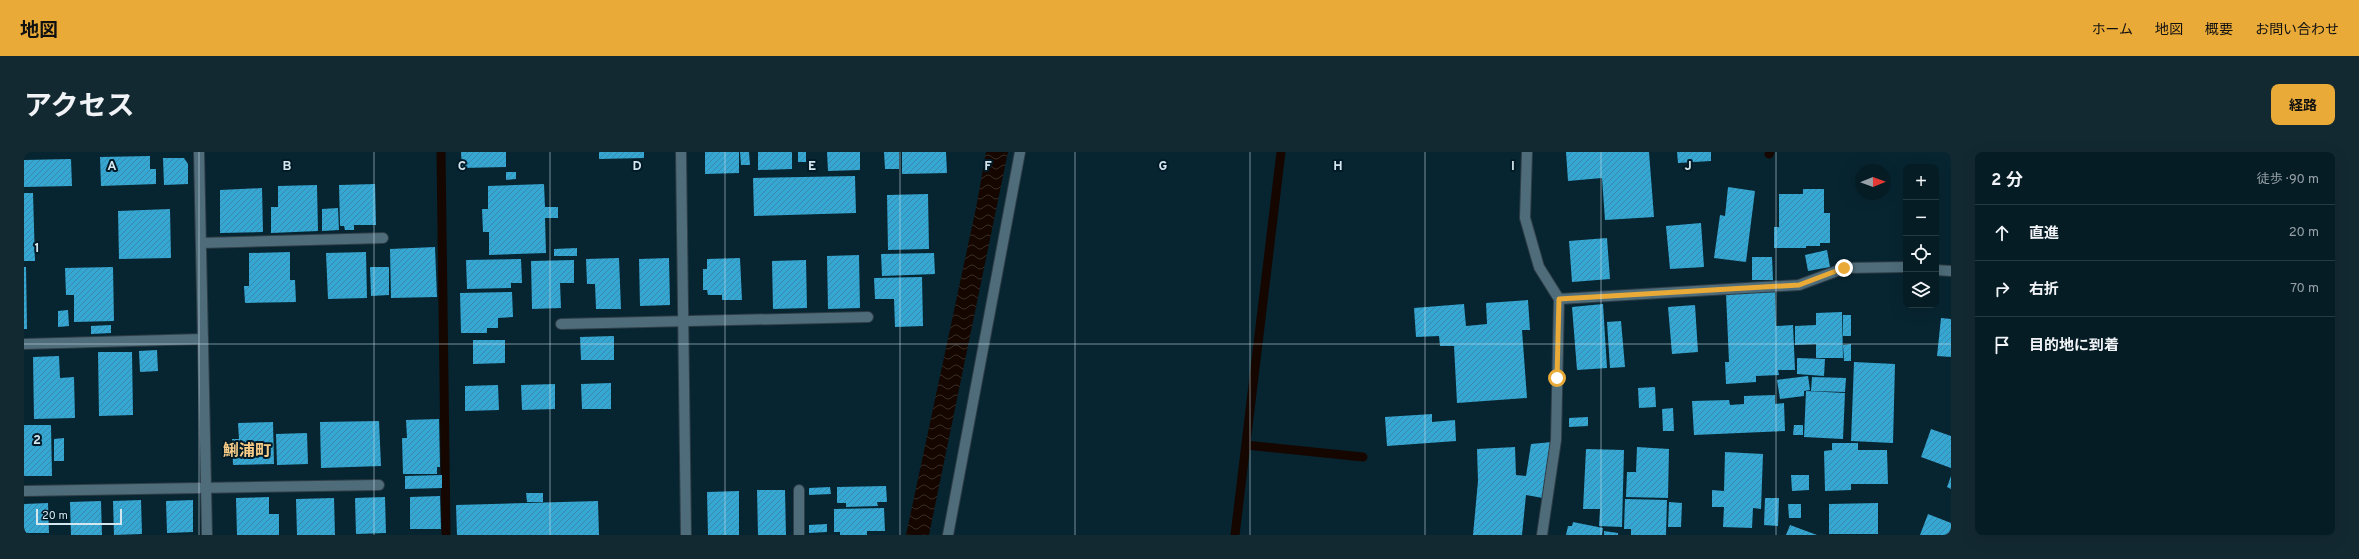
<!DOCTYPE html>
<html lang="ja">
<meta charset="utf-8">
<style>
:root{--surface:#051c25;--page:#132932;--text:#f1f3f6;--muted:#97a1a7;--line:#263a42;--accent:#e9aa38}
body{margin:0;font-family:Overpass,"Noto Sans JP",sans-serif;background:var(--page);color:var(--text)}
.controls{position:absolute;right:12px;top:12px;display:grid;overflow:hidden;border-radius:8px;box-shadow:0 4px 16px #0002}
.controls button{width:36px;height:36px;display:grid;place-items:center;padding:0;border:0;border-bottom:1px solid var(--line);background:var(--surface);color:var(--text);font:20px sans-serif}
.compass{position:absolute;left:1831px;top:12px;width:36px;height:36px;border-radius:50%;background:var(--surface);box-shadow:0 4px 16px #0002;rotate:89deg}
.scale{position:absolute;left:12px;bottom:10px;width:86px;box-sizing:border-box;padding-left:4px;border:2px solid #d5e6ee;border-top:0;font-size:11px;line-height:14px;white-space:nowrap;color:#d5e6ee;-webkit-text-stroke:3px #001b27;paint-order:stroke}
.stop{position:absolute;width:12px;height:12px;margin:-9px;border:3px solid #e9aa38;border-radius:50%;background:#fff}
.stop.end{background:#e9aa38;border-color:#fff;box-shadow:0 1px 4px #0008}
.list{margin:0;padding:0;list-style:none}
h2{display:flex;justify-content:space-between;align-items:center;height:52px;margin:0;padding:0 16px;font-size:17px}
h2 small{font-size:13px;font-weight:400;color:var(--muted)}
.list li{display:grid;grid-template-columns:26px 1fr auto;gap:12px;align-items:center;box-sizing:border-box;height:56px;padding:0 16px;border-top:1px solid var(--line)}
.list b{display:block;font-size:15px;white-space:nowrap}
.list em{font-size:13px;font-style:normal;color:var(--muted)}
.icon{flex:none;width:22px;height:22px;fill:none;stroke:currentColor;stroke-width:2;stroke-linecap:round;stroke-linejoin:round}
.map{position:relative;flex:none;width:1927px;height:383px;overflow:hidden;border-radius:8px}
header{display:flex;align-items:center;gap:24px;box-sizing:border-box;height:56px;padding:0 20px;background:var(--accent);color:#111}
header strong{font-size:19px}
nav{display:flex;gap:22px;margin-inline-start:auto;font-size:14px}
.intro{display:flex;align-items:center;justify-content:space-between;box-sizing:border-box;height:96px;padding:0 24px}
h1{margin:0;font-size:28px}
.button{padding:10px 18px;border-radius:8px;background:var(--accent);color:#111;font-size:14px;font-weight:700}
main{display:flex;gap:24px;padding:0 24px}
aside{flex:1;background:var(--surface);border-radius:8px;box-shadow:0 4px 16px #0002}
.map>svg:first-child{display:block}
</style>
<header>
<strong>地図</strong>
<nav><a>ホーム</a><a>地図</a><a>概要</a><a>お問い合わせ</a></nav>
</header>
<div class="intro"><h1>アクセス</h1><a class="button">経路</a></div>
<main>
<div class="map">
<svg width="1927" height="383" viewBox="0 0 1927 383">
<defs>
<pattern id="water-waves" width="16" height="10" patternUnits="userSpaceOnUse"><rect width="16" height="10" fill="#150700"/><path d="M0 5q4-4 8 0t8 0" fill="none" stroke="#362b26"/></pattern>
<pattern id="building-hatch" width="6" height="6" patternUnits="userSpaceOnUse"><rect width="6" height="6" fill="#36a6d3"/><path d="M-1 1l2-2M0 6l6-6M5 7l2-2" fill="none" stroke="#3989a9"/></pattern>
</defs>
<rect width="100%" height="100%" fill="#072531"/>
<path fill="url(#water-waves)" d="M 962,0 L 984,0 L 905,383 L 882,383 L 953,51 Z"/>
<g fill="none" stroke-linecap="round" stroke-linejoin="round">
<path stroke="#150700" stroke-width="9" d="M 417,0 L 422,383
M 1745,2 L 1746,0
M 1222,293 L 1339,305
M 1211,383 L 1257,0"/>
</g>
<path fill="url(#building-hatch)" d="M 437,0 L 482,0 L 482,15 L 438,16 Z
M 575,0 L 620,0 L 620,6 L 575,7 Z
M 681,0 L 715,0 L 715,21 L 681,22 Z
M 716,0 L 725,0 L 726,13 L 717,13 Z
M 734,0 L 768,0 L 768,17 L 734,18 Z
M 774,0 L 782,0 L 782,10 L 774,10 Z
M 803,0 L 836,0 L 836,18 L 804,19 Z
M 860,0 L 875,0 L 875,17 L 861,17 Z
M 878,0 L 922,0 L 923,21 L 878,22 Z
M 1542,0 L 1625,0 L 1630,65 L 1581,68 L 1578,26 L 1544,29 Z
M 1653,0 L 1687,0 L 1687,9 L 1654,11 Z
M 126,4 L 126,17 L 132,17 L 132,32 L 77,34 L 76,5 Z
M 139,6 L 160,6 L 164,12 L 164,32 L 140,33 Z
M 47,7 L 48,34 L 0,35 L 0,8 Z
M 482,20 L 492,20 L 492,27 L 482,28 Z
M 831,24 L 832,61 L 730,64 L 729,26 Z
M 351,32 L 352,73 L 330,73 L 330,78 L 321,78 L 320,74 L 316,74 L 315,33 Z
M 520,32 L 521,55 L 534,55 L 534,66 L 521,66 L 522,101 L 465,103 L 465,80 L 459,80 L 458,57 L 464,57 L 464,34 Z
M 293,33 L 294,79 L 247,81 L 247,55 L 254,55 L 254,34 Z
M 1704,35 L 1731,39 L 1722,110 L 1690,106 L 1696,63 L 1701,64 Z
M 238,36 L 239,80 L 196,81 L 196,38 Z
M 1779,37 L 1800,37 L 1800,61 L 1806,61 L 1806,91 L 1796,91 L 1796,94 L 1782,94 L 1782,96 L 1750,96 L 1750,75 L 1755,75 L 1755,42 L 1779,42 Z
M 0,41 L 9,41 L 11,109 L 0,109 Z
M 904,42 L 905,97 L 864,98 L 863,43 Z
M 314,56 L 315,78 L 298,79 L 298,57 Z
M 146,57 L 147,106 L 95,107 L 94,59 Z
M 1677,71 L 1680,115 L 1646,117 L 1642,74 Z
M 1583,86 L 1586,127 L 1548,130 L 1545,89 Z
M 411,95 L 413,145 L 367,146 L 366,97 Z
M 553,96 L 553,104 L 530,104 L 530,97 Z
M 1803,98 L 1806,115 L 1784,119 L 1781,103 Z
M 266,100 L 266,128 L 271,128 L 272,150 L 221,151 L 220,134 L 225,134 L 225,101 Z
M 342,100 L 343,146 L 304,147 L 302,101 Z
M 910,101 L 911,122 L 858,124 L 857,102 Z
M 835,103 L 836,156 L 804,157 L 803,104 Z
M 1728,105 L 1748,105 L 1749,128 L 1728,128 Z
M 595,106 L 597,157 L 572,157 L 571,132 L 563,132 L 562,107 Z
M 645,106 L 646,153 L 616,154 L 615,107 Z
M 716,106 L 718,148 L 698,148 L 698,143 L 684,143 L 683,138 L 679,138 L 679,117 L 683,117 L 683,107 Z
M 497,107 L 498,131 L 487,131 L 487,136 L 443,137 L 442,108 Z
M 550,108 L 550,131 L 536,131 L 537,156 L 508,157 L 507,109 Z
M 782,108 L 783,156 L 749,157 L 748,109 Z
M 0,115 L 2,115 L 3,177 L 0,177 Z
M 89,115 L 90,169 L 50,170 L 50,143 L 42,143 L 41,116 Z
M 346,115 L 365,115 L 365,143 L 347,144 Z
M 898,125 L 899,174 L 871,175 L 870,147 L 851,147 L 850,126 Z
M 488,140 L 489,165 L 474,166 L 474,176 L 463,176 L 463,181 L 437,181 L 436,141 Z
M 1751,140 L 1752,174 L 1769,173 L 1771,218 L 1754,218 L 1755,223 L 1732,224 L 1732,230 L 1702,232 L 1701,210 L 1705,210 L 1702,142 Z
M 1504,148 L 1506,178 L 1498,178 L 1503,246 L 1433,251 L 1430,194 L 1416,194 L 1415,184 L 1392,185 L 1390,156 L 1440,152 L 1442,174 L 1463,172 L 1462,151 Z
M 1579,152 L 1583,216 L 1553,218 L 1548,155 Z
M 1671,153 L 1674,200 L 1648,202 L 1644,155 Z
M 44,158 L 45,174 L 34,175 L 34,159 Z
M 1818,160 L 1819,206 L 1792,206 L 1792,192 L 1771,193 L 1771,174 L 1792,173 L 1792,161 Z
M 1819,163 L 1827,163 L 1827,184 L 1819,184 Z
M 1917,166 L 1927,167 L 1927,205 L 1913,204 Z
M 1597,169 L 1601,215 L 1586,216 L 1583,170 Z
M 87,173 L 87,181 L 67,182 L 67,174 Z
M 590,184 L 590,208 L 557,208 L 556,185 Z
M 449,188 L 481,188 L 481,211 L 449,212 Z
M 1827,192 L 1827,209 L 1820,209 L 1819,193 Z
M 133,198 L 134,219 L 116,220 L 115,199 Z
M 74,200 L 108,200 L 109,263 L 75,264 Z
M 35,204 L 36,226 L 50,225 L 51,266 L 10,267 L 9,205 Z
M 1773,206 L 1801,207 L 1800,224 L 1773,222 Z
M 1830,210 L 1871,212 L 1869,291 L 1827,289 Z
M 1784,224 L 1786,238 L 1780,239 L 1780,244 L 1756,247 L 1753,228 Z
M 1788,225 L 1822,226 L 1821,240 L 1787,239 Z
M 587,231 L 587,257 L 558,257 L 557,232 Z
M 531,232 L 531,257 L 498,258 L 497,233 Z
M 474,233 L 475,258 L 441,259 L 441,234 Z
M 1631,235 L 1632,255 L 1615,256 L 1614,236 Z
M 1782,239 L 1821,241 L 1819,287 L 1780,285 Z
M 1751,243 L 1751,252 L 1760,251 L 1761,279 L 1670,283 L 1668,249 L 1705,248 L 1706,253 L 1720,252 L 1720,244 Z
M 1649,256 L 1650,279 L 1639,279 L 1638,257 Z
M 1408,262 L 1408,270 L 1431,268 L 1432,289 L 1363,294 L 1361,265 Z
M 1564,265 L 1564,274 L 1545,275 L 1545,266 Z
M 415,267 L 416,315 L 413,315 L 413,322 L 379,322 L 378,286 L 383,286 L 382,268 Z
M 355,269 L 357,314 L 297,316 L 296,270 Z
M 249,270 L 250,312 L 209,313 L 208,287 L 215,287 L 214,271 Z
M 0,273 L 27,273 L 28,324 L 0,324 Z
M 1770,273 L 1779,273 L 1779,283 L 1769,283 Z
M 1907,277 L 1927,284 L 1927,316 L 1897,305 Z
M 283,281 L 284,312 L 253,313 L 252,282 Z
M 40,286 L 40,309 L 30,309 L 30,287 Z
M 1528,290 L 1519,346 L 1502,343 L 1498,383 L 1449,383 L 1454,329 L 1453,297 L 1491,295 L 1492,323 L 1502,324 L 1507,292 Z
M 1808,291 L 1834,291 L 1834,298 L 1863,298 L 1864,332 L 1827,332 L 1827,338 L 1801,339 L 1800,299 L 1808,298 Z
M 1613,295 L 1645,297 L 1644,346 L 1602,345 L 1603,320 L 1612,320 Z
M 1562,297 L 1600,298 L 1598,375 L 1575,374 L 1576,357 L 1559,357 Z
M 1701,300 L 1739,302 L 1737,357 L 1729,356 L 1728,376 L 1699,375 L 1700,355 L 1688,355 L 1688,338 L 1700,339 Z
M 418,323 L 418,336 L 381,337 L 381,324 Z
M 1767,323 L 1785,323 L 1785,338 L 1768,339 Z
M 1927,324 L 1927,337 L 1923,335 Z
M 862,334 L 863,350 L 853,350 L 854,354 L 822,355 L 822,351 L 813,351 L 813,335 Z
M 806,335 L 807,342 L 785,343 L 785,336 Z
M 733,338 L 761,338 L 762,383 L 734,383 Z
M 715,339 L 715,383 L 684,383 L 683,340 Z
M 502,341 L 519,341 L 519,350 L 503,350 Z
M 416,344 L 417,377 L 386,377 L 386,345 Z
M 245,345 L 245,362 L 255,362 L 255,383 L 213,383 L 212,346 Z
M 361,345 L 362,381 L 332,382 L 331,346 Z
M 310,346 L 311,383 L 273,383 L 272,347 Z
M 1741,346 L 1755,346 L 1754,374 L 1740,373 Z
M 1601,347 L 1643,348 L 1642,383 L 1607,383 L 1607,377 L 1600,377 Z
M 117,348 L 118,382 L 90,383 L 89,349 Z
M 169,348 L 169,380 L 143,381 L 142,349 Z
M 77,349 L 78,383 L 47,383 L 46,350 Z
M 574,349 L 575,383 L 433,383 L 432,353 Z
M 1645,350 L 1658,351 L 1657,375 L 1644,375 Z
M 24,351 L 25,381 L 0,381 L 0,352 Z
M 1854,351 L 1854,382 L 1805,382 L 1805,352 Z
M 1764,352 L 1777,352 L 1777,366 L 1765,366 Z
M 860,356 L 861,379 L 843,379 L 843,383 L 816,383 L 816,380 L 810,380 L 810,357 Z
M 1904,362 L 1927,371 L 1927,383 L 1896,383 Z
M 1549,370 L 1579,376 L 1578,383 L 1542,383 L 1544,374 L 1548,374 Z
M 803,372 L 803,380 L 785,381 L 785,373 Z
M 1766,373 L 1793,383 L 1762,383 Z
M 1580,379 L 1594,381 L 1594,383 L 1580,383 Z"/>
<g fill="none" stroke-linecap="round" stroke-linejoin="round">
<defs>
<path id="lane" d="M 177,91 L 359,86
M 537,172 L 844,165
M 0,192 L 179,187
M 0,339 L 355,333
M 775,383 L 775,338"/>
<path id="street" d="M 175,0 L 183,383
M 657,0 L 662,383
M 1503,0 L 1501,66 L 1515,115 L 1535,147 L 1532,288 L 1518,383
M 1912,118 L 1927,119
M 1535,147 L 1775,133 L 1821,116 L 1882,115
M 924,383 L 996,0"/>
</defs>
<use href="#lane" stroke="#2f3d46" stroke-width="12"/>
<use href="#street" stroke="#2f3d46" stroke-width="12"/>
<use href="#lane" stroke="#4e6c7a" stroke-width="10"/>
<use href="#street" stroke="#4e6c7a" stroke-width="10"/>
</g>
<g fill="none" stroke-linecap="round" stroke-linejoin="round">
<path stroke="#e9aa38" stroke-width="5" d="M 1533,226 L 1535,147 L 1775,133 L 1820,116"/>
</g>
<path fill="none" stroke="#d5e6ee" stroke-width="1" stroke-opacity="0.55" d="M 175,0 L 175,383M 350,0 L 350,383M 526,0 L 526,383M 701,0 L 701,383M 876,0 L 876,383M 1051,0 L 1051,383M 1226,0 L 1226,383M 1401,0 L 1401,383M 1577,0 L 1577,383M 1752,0 L 1752,383M 0,192 L 1927,192"/>
<g text-anchor="middle" stroke-width="4" stroke-linejoin="round" paint-order="stroke">
<g font-size="16" font-weight="bold" fill="#f9cd88" stroke="#001b27">
<text x="223" y="304">鯏浦町</text>
</g>
</g>
<g font-size="13" text-anchor="middle" font-weight="bold" fill="#d5e6ee" stroke="#001b27" stroke-width="4" stroke-linejoin="round" paint-order="stroke">
<text x="88" y="18">A</text>
<text x="263" y="18">B</text>
<text x="438" y="18">C</text>
<text x="613" y="18">D</text>
<text x="788" y="18">E</text>
<text x="964" y="18">F</text>
<text x="1139" y="18">G</text>
<text x="1314" y="18">H</text>
<text x="1489" y="18">I</text>
<text x="1664" y="18">J</text>
<text x="13" y="100">1</text>
<text x="13" y="292">2</text>
</g>
</svg>
<div class="controls">
<button>+</button>
<button>−</button>
<button><svg class="icon" aria-label="locate" viewBox="0 0 24 24"><circle cx="12" cy="12" r="6"/><path d="M12 2v4M12 18v4M2 12h4M18 12h4"/></svg></button>
<button><svg class="icon" aria-label="layers" viewBox="0 0 24 24"><path d="M12 4l9 5-9 5-9-5zM3 14l9 5 9-5"/></svg></button>
</div>
<svg class="compass" viewBox="-18 -18 36 36"><path d="M0-13l5 13h-10z" fill="#e53935"/><path d="M0 13l5-13h-10z" fill="#97a1a7"/></svg>
<div class="scale">20 m</div>
<div class="stop" style="left:1533px;top:226px"></div>
<div class="stop end" style="left:1820px;top:116px"></div>
</div>
<aside>
<h2>2 分<small>徒歩 · 90 m</small></h2>
<ul class="list">
<li><svg class="icon" aria-label="ahead" viewBox="0 0 24 24"><path d="M12 20V5M6 11l6-6 6 6"/></svg><div><b>直進</b></div><em>20 m</em></li>
<li><svg class="icon" aria-label="right" viewBox="0 0 24 24"><path d="M7 20v-9h11M14 6l5 5-5 5"/></svg><div><b>右折</b></div><em>70 m</em></li>
<li><svg class="icon" aria-label="arrive" viewBox="0 0 24 24"><path d="M6 21V4h12l-3 4 3 4H6"/></svg><div><b>目的地に到着</b></div></li>
</ul>
</aside>
</main>
